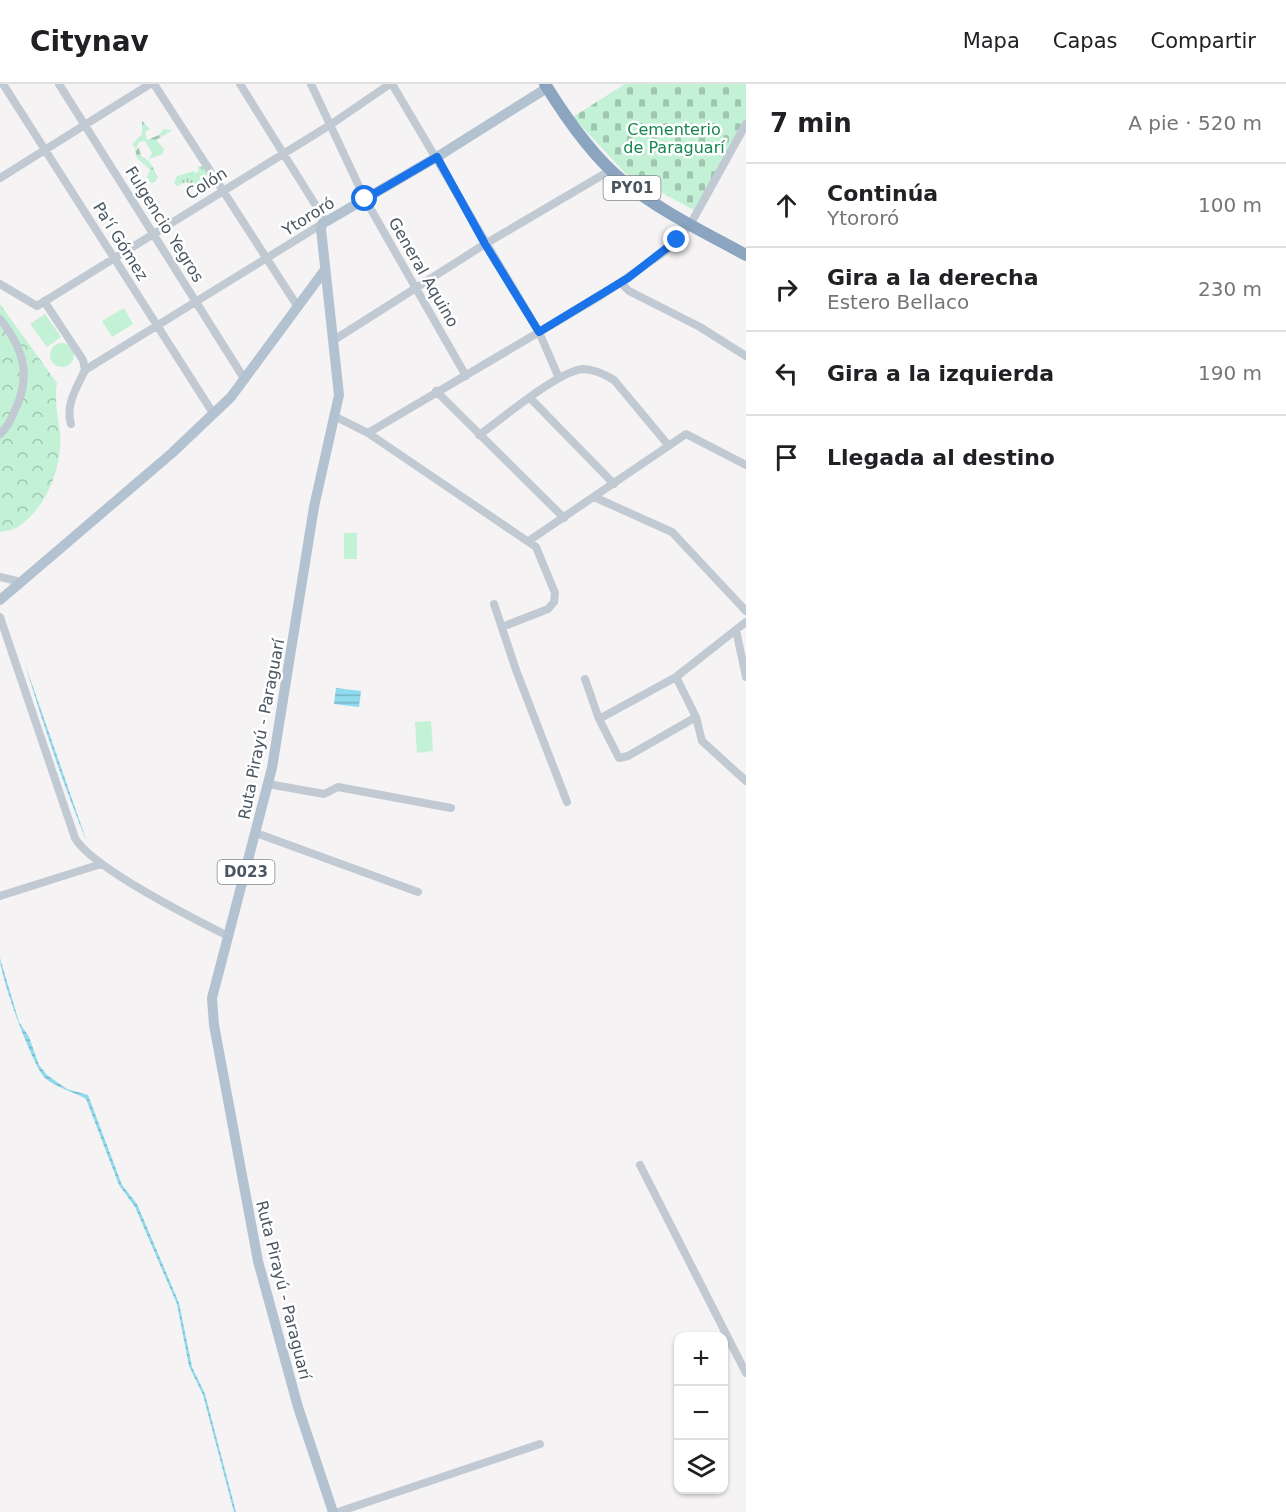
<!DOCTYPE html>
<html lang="es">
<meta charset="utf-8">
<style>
:root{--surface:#fff;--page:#f2f2f2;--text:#202124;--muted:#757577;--line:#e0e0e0}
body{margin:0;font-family:"DejaVu Sans",sans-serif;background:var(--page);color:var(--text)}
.controls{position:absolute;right:18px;bottom:18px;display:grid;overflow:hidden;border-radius:12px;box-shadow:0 2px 4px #0004}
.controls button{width:54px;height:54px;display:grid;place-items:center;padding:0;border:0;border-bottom:2px solid var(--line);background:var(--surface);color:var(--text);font:30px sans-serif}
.stop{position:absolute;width:18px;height:18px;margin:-14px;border:4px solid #1a73e8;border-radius:50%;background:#fff}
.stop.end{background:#1a73e8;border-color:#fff;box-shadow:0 2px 6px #0008}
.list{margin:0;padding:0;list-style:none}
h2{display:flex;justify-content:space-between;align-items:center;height:78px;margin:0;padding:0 24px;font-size:26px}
h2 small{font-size:20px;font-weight:400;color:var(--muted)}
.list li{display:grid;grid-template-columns:39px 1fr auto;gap:18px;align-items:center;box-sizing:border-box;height:84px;padding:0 24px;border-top:2px solid var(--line)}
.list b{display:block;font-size:22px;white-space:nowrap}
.list p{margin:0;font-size:20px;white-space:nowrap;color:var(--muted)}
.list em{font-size:20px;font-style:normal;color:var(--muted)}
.icon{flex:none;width:33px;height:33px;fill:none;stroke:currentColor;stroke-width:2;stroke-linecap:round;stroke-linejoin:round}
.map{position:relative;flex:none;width:746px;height:1428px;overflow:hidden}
header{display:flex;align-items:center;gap:36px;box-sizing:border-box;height:84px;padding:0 30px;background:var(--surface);border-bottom:2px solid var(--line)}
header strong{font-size:28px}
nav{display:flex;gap:33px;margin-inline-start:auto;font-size:21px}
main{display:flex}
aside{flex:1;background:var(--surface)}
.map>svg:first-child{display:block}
</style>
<header>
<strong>Citynav</strong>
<nav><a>Mapa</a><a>Capas</a><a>Compartir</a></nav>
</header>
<main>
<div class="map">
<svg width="746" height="1428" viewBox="0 0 746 1428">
<defs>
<pattern id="grass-tufts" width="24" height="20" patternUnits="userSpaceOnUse" patternTransform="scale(1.5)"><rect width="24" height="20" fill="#c3f1d5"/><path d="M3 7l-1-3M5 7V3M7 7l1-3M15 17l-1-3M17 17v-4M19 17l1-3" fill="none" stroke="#a0c6b0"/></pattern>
<pattern id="forest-firs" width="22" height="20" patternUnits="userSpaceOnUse" patternTransform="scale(1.5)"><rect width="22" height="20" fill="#c3f1d5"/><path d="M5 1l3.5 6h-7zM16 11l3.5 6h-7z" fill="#a0c6b0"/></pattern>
<pattern id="cemetery-stones" width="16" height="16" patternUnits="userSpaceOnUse" patternTransform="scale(1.5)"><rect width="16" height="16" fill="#c3f1d5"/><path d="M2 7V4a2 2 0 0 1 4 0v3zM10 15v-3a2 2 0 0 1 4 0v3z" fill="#a0c6b0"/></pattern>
<pattern id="park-crowns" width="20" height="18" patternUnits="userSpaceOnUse" patternTransform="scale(1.5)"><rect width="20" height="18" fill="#c3f1d5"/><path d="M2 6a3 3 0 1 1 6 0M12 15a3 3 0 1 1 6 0" fill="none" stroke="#a0c6b0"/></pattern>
<pattern id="water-rules" width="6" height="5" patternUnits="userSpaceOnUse" patternTransform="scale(1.5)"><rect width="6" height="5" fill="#90daee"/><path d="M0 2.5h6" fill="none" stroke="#78b4c4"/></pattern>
</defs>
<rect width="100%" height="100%" fill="#f5f3f3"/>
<path fill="url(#grass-tufts)" d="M 198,82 L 204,83 L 213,97 L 209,99 L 204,94 L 195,101 L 186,98 L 177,102 L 174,99 L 177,92 L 194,87 L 195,90 L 196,88 L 199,88 Z"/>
<path fill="url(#forest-firs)" d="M 142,37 L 150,45 L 145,48 L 147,56 L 159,51 L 163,45 L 173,46 L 156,56 L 164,65 L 163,70 L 149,75 L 152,69 L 145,57 L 139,58 L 136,65 L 132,60 L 142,50 Z
M 139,64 L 141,72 L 149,77 L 158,93 L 155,98 L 151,99 L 147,93 L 150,86 L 137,74 L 135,66 Z"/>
<path fill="url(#cemetery-stones)" d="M 625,0 L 746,0 L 746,36 L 694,126 L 625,89 L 573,33 Z"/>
<path fill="url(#park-crowns)" d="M 0,220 L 57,299 C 54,317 58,331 60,349 C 63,382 46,425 18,443 C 13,446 5,447 0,448 Z"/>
<path fill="#c3f1d5" d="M 124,224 L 133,240 L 112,253 L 102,237 Z
M 45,230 L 61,253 L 47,263 L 30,240 Z
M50 271a12 12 0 1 1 24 0a12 12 0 1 1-24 0Z
M 344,449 L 357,449 L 357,475 L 344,475 Z
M 431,637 L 433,667 L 417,669 L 415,638 Z"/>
<path fill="url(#water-rules)" d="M 25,580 L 87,758 C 63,700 43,640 25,580 Z
M 336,604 L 361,607 L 359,623 L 334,620 Z
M 0,874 L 19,938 L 29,953 L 39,981 L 47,991 L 67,1005 L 88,1011 L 122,1101 L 137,1120 L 179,1219 L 192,1283 L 205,1310 L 236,1428 L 234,1428 L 203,1311 L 189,1282 L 177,1220 L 135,1123 L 119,1101 L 86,1015 C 73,1007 58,1005 45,994 C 33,983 0,893 0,874 Z"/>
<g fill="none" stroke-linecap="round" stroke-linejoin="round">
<path stroke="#c1cad2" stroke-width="8" d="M 3,0 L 213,329
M 59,0 L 245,296
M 154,0 L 298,223
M 311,0 L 365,115 L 466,292
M 392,0 L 539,248 L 559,294
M 0,94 L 150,0
M 621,199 L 629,207 L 700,243 L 746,272
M 0,200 L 37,222 L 330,41 L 390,0
M 44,217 L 83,276 L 85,286
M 0,235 C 23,264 32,291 15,326 C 11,335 8,343 0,350
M 334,256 L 485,160 L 611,86
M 85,286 L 322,140 L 323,133 L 240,0
M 436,307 L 564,434
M 531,315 L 614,400
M 334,332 L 368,349 L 536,463 L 555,509 L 554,518 L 548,525 L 502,543
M 71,340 C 65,321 77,303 85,286
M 368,349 L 602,211 L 667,166 L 690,141 L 746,40
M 479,351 C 502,335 558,287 583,285 C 594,285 604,290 614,296 L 669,362
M 594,413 L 672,448 L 746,527
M 530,456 L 686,350 L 746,381
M 0,493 L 21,498
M 494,520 L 516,586 L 567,718
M 0,533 L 75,754 C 92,784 194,835 228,852
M 736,546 L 746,593
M 676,593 L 696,633 L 702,657 L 746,697
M 585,595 L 599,635 L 619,674 L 628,672 L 696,633
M 599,635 L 676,593 L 746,538
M 268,700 L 324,710 L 338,703 L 451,724
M 256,749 L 418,808
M 0,812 L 101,780
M 640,1081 L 746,1289
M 338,1428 L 540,1360"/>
<path stroke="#b3c2d1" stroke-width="10" d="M 0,516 L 172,369 L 231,313 L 324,187
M 333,1428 L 298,1323 L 258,1177 L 214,941 L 212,914 L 272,684 L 314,423 L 339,311 L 321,145 L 322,140 L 437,73 L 547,4"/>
<path stroke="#8ba5c1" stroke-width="12" d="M 545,0 C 566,34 592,72 623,97 C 660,127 704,148 746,171"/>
</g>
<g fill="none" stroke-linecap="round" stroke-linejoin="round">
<path stroke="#1a73e8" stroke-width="8" d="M 365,115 L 437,73 L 485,160 L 539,248 L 628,194 L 677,156"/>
</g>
<g text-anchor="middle" stroke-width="5" stroke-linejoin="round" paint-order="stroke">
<g fill="#fff" stroke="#808990" stroke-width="1.5">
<rect x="603.5" y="92" width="57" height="24" rx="4.5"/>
<rect x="217.5" y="776" width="57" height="24" rx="4.5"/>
</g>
<g font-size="15" font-weight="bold" fill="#4a5661">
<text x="632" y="109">PY01</text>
<text x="246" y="793">D023</text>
</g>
<g font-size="16" fill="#17864f" stroke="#fff">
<text x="674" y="51">Cementerio<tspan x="674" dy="18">de Paraguarí</tspan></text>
</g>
<g font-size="16" fill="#4a5661" stroke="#fff">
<text transform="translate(206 99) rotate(-32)" y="6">Colón</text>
<text transform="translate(308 132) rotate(-32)" y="6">Ytororó</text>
<text transform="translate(165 140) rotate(58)" y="6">Fulgencio Yegros</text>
<text transform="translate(121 157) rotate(58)" y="6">Pa'í Gómez</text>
<text transform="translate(424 188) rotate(60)" y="6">General Aquino</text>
<text transform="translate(261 645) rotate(-79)" y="6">Ruta Pirayú - Paraguarí</text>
<text transform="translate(284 1206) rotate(76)" y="6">Ruta Pirayú - Paraguarí</text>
</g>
</g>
</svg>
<div class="controls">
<button>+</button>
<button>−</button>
<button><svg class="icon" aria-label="layers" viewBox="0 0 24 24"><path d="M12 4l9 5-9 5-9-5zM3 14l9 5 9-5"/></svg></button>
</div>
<div class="stop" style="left:365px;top:115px"></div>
<div class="stop end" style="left:677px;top:156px"></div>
</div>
<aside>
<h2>7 min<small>A pie · 520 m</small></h2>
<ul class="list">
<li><svg class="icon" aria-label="ahead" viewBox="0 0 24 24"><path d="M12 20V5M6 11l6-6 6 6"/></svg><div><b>Continúa</b><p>Ytororó</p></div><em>100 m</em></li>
<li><svg class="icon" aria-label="right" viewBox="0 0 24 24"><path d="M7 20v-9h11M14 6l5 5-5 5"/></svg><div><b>Gira a la derecha</b><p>Estero Bellaco</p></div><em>230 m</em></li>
<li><svg class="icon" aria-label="left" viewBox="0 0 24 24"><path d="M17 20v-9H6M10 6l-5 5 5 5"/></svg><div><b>Gira a la izquierda</b></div><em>190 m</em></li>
<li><svg class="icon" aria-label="arrive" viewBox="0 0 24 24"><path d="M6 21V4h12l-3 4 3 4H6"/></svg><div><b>Llegada al destino</b></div></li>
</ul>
</aside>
</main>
